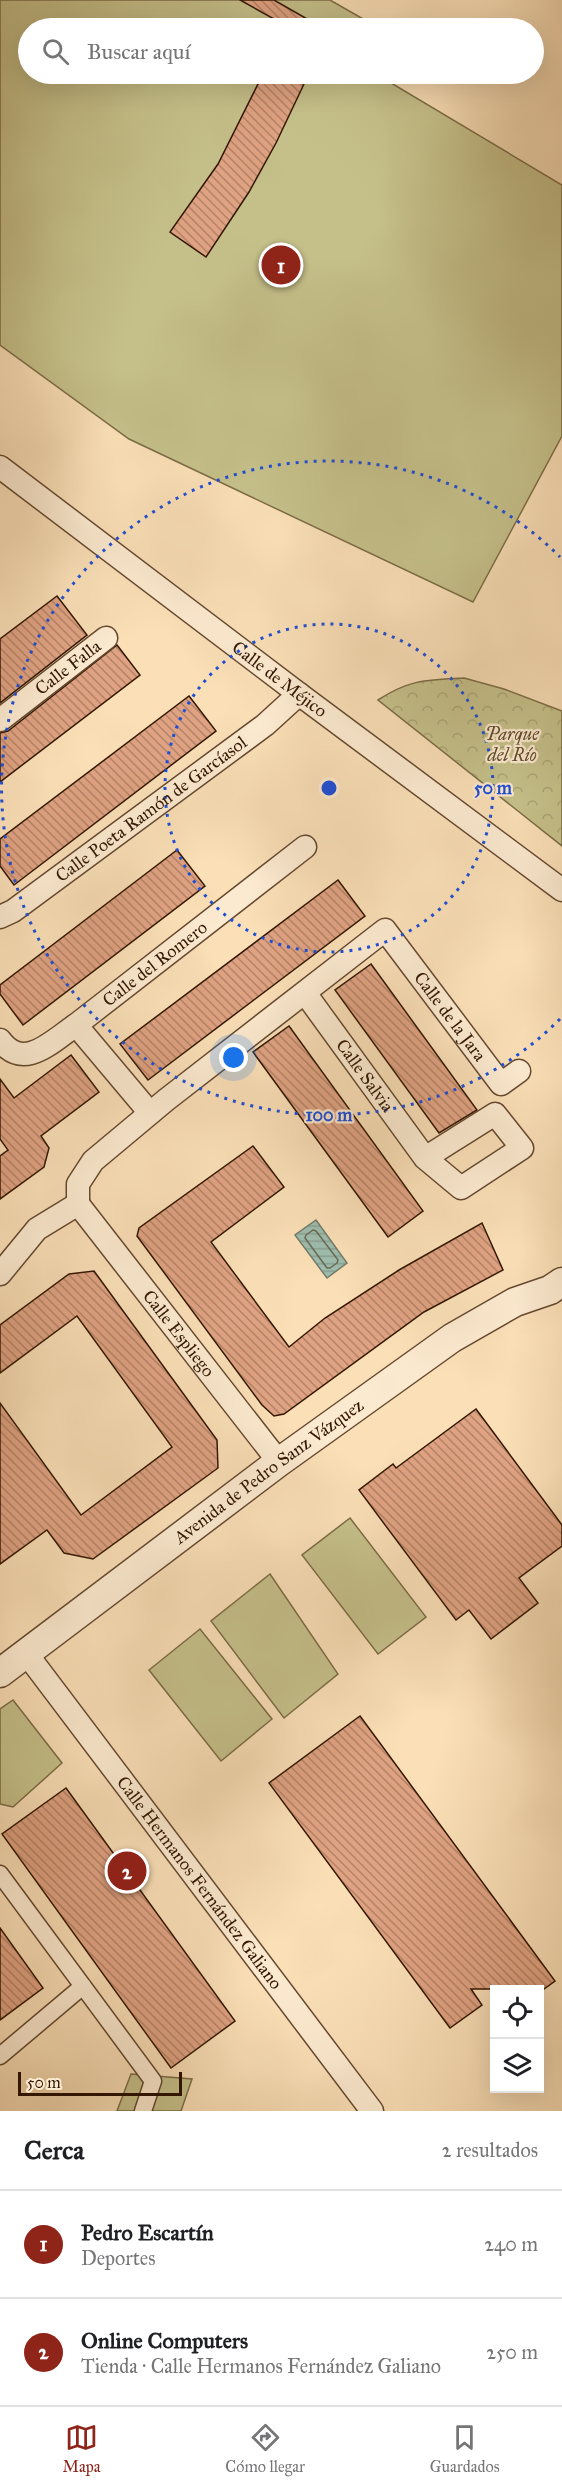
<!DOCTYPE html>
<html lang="es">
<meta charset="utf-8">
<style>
:root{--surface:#fff;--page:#f2f2f2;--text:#202124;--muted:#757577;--line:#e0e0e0;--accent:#8f2418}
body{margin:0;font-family:"IM FELL Great Primer",serif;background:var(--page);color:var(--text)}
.controls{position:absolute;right:18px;bottom:18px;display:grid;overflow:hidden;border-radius:0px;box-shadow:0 6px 24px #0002}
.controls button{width:54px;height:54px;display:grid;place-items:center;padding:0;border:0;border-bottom:2px solid var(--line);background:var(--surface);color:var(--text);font:30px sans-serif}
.scale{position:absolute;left:18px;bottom:15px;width:164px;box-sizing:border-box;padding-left:6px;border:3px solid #331703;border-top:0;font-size:16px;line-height:21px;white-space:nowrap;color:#331703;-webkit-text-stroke:4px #fcead0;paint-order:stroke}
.you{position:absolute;left:234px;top:1058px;width:21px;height:21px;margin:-15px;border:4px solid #fff;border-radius:50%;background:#1a73e8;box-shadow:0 0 0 9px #1a73e833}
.badge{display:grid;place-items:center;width:39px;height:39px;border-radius:50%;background:var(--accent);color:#fff;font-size:20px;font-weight:700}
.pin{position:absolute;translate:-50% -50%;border:3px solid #fff;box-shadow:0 2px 6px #0006}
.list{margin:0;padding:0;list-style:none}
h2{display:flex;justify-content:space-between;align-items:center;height:78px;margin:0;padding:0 24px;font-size:26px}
h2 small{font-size:20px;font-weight:400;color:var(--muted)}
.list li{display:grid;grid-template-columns:39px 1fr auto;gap:18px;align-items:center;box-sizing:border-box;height:108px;padding:0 24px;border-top:2px solid var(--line)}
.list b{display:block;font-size:22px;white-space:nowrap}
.list p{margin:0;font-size:20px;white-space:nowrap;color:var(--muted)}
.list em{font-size:20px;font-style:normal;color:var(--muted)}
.icon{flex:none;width:33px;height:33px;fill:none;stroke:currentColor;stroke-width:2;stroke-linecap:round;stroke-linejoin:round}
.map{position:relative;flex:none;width:562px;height:2111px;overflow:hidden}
.search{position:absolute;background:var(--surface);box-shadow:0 6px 24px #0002;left:18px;right:18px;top:18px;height:66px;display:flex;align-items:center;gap:15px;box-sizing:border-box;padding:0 21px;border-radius:33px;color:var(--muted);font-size:22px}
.sheet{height:294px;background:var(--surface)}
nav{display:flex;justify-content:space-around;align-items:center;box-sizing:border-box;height:84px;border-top:2px solid var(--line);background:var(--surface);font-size:16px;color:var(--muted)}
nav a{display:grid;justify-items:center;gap:3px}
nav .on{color:var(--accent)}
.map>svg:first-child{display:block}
</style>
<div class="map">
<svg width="562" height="2111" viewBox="0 0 562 2111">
<defs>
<pattern id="park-crowns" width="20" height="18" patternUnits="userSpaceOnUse" patternTransform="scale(1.5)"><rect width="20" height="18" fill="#c5c08a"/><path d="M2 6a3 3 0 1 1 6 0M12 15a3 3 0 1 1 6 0" fill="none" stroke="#aaa475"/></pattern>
<pattern id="water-rules" width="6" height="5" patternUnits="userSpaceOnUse" patternTransform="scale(1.5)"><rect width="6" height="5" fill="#9ebdae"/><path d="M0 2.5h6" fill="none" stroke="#89a294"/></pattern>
<pattern id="building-back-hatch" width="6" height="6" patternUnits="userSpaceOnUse" patternTransform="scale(1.5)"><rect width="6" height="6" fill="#dfa282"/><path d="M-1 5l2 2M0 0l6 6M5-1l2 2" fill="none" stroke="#b58368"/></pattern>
</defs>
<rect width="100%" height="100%" fill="#fadfb7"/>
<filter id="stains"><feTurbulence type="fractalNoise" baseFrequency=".00333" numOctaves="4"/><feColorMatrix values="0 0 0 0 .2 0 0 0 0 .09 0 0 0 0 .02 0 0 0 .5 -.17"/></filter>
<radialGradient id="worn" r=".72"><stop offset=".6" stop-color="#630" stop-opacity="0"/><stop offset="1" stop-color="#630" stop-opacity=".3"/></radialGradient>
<path fill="url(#park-crowns)" stroke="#7c6c46" stroke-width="1.5" d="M 464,678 L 504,689 L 562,711 L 562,846 L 378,700 C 410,679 427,680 464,678 Z"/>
<path fill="#c5c08a" stroke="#7c6c46" stroke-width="1.5" d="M 0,0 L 330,0 L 379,28 L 28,28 L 28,74 L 389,74 L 386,80 L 562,185 L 562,436 L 473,602 L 129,439 L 0,345 Z
M 350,1518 L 426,1617 L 378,1654 L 302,1555 Z
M 270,1574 L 338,1674 L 284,1718 L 211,1621 Z
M 200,1629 L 272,1719 L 221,1761 L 149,1670 Z
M 13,1700 L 62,1763 L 13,1807 L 0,1804 L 0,1709 Z
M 131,2074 L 192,2079 L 181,2111 L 117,2111 Z"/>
<path fill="url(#water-rules)" stroke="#737b6a" stroke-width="1.5" d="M 316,1220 L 347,1263 L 327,1278 L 295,1235 Z"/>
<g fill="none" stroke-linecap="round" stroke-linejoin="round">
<path stroke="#686a58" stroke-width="1.5" d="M 313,1230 L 316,1231 L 338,1260 L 337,1263 L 330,1268 L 327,1268 L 305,1238 L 306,1235 Z"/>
</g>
<path fill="url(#building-back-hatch)" stroke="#331703" stroke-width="1.5" d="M 240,0 L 274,0 L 323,28 L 290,28 Z
M 263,74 L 279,74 L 304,84 L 276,143 L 249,192 L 206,257 L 170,232 L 218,164 Z
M 57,596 L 87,635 L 0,703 L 0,639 Z
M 117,645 L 140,675 L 0,782 L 0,733 L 8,731 Z
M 189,696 L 216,731 L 14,885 L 0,866 L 0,839 Z
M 177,850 L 205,886 L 23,1025 L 0,994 L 0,985 Z
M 338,880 L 365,916 L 148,1080 L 120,1044 Z
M 371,964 L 477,1110 L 439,1133 L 335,990 Z
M 289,1026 L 423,1211 L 388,1237 L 253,1052 Z
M 71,1055 L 99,1092 L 41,1136 L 49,1148 L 44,1167 L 0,1199 L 0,1156 L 8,1150 L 0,1139 L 0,1079 L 14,1098 Z
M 253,1146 L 284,1187 L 211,1242 L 289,1347 L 325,1318 L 399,1270 L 482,1223 L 503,1270 L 424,1312 L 284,1414 L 274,1416 L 262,1405 L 137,1236 L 139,1228 Z
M 94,1271 L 217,1440 L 218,1468 L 93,1559 L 64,1553 L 47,1530 L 0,1564 L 0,1403 L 81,1515 L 172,1447 L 77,1316 L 0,1373 L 0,1325 L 69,1274 Z
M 476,1409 L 562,1525 L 562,1546 L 519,1578 L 538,1603 L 491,1639 L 469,1610 L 456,1620 L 359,1490 L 393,1464 L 396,1468 Z
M 360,1716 L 555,1981 L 544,1989 L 471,1989 L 482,2005 L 450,2028 L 269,1783 Z
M 66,1788 L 235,2021 L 171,2068 L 2,1834 Z
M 0,1928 L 43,1988 L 0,2020 Z"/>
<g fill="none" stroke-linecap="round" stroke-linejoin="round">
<defs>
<path id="pedestrian" d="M 0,1874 L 153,2081 L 143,2111
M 0,2056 L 83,1986"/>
<g id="minor">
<path id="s1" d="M 0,467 L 299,694 L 562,890"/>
<path id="s2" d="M 0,720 L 106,638"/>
<path id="s3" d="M 0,917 L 13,911 L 265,725 L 299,694"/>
<path id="s4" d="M 305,993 L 425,1158 L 495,1114 L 522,1148 L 461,1188 L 425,1158"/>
<path d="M 76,1025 L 150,1113"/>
<path id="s5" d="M 0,1040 C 24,1072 52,1041 76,1025 L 305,847"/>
<path id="s6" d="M 78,1204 L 78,1184 L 93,1161 L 166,1100 L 385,930 L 501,1084 L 519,1071"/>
<path id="s7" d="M 78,1204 L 279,1462"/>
<path d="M 0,1274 L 37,1229 L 78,1204"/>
<path id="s8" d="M 26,1653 L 372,2111"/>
</g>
<g id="tertiary">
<path id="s9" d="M 0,1673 L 279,1462 L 452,1338 L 515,1302 L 550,1290 L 562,1282"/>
</g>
</defs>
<use href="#pedestrian" stroke="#654930" stroke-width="19"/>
<use href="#minor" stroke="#654930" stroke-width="25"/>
<use href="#tertiary" stroke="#654930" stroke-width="31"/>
<use href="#pedestrian" stroke="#fcead0" stroke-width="16"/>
<use href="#minor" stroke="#fcead0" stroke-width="22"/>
<use href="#tertiary" stroke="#fcead0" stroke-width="28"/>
</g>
<g fill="none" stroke="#1d4ed8" stroke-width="3" stroke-dasharray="3 6">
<circle cx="329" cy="788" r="164"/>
<path d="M560 1019A327 327 0 1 1 560 557"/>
</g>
<g text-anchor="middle" stroke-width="4.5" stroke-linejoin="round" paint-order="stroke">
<g font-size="18" fill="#331703" stroke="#fcead0">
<text dy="6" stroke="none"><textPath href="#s2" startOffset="86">Calle Falla</textPath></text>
<text dy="6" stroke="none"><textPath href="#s1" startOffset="351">Calle de Méjico</textPath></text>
<text dy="6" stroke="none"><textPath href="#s3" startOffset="186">Calle Poeta Ramón de Garcíasol</textPath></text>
<text dy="6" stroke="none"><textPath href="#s5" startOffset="189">Calle del Romero</textPath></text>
<text dy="6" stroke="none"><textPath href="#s6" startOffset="528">Calle de la Jara</textPath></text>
<text dy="6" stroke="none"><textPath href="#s4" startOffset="102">Calle Salvia</textPath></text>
<text dy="6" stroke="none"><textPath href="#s7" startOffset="164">Calle Espliego</textPath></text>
<text dy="6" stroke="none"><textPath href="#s9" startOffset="336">Avenida de Pedro Sanz Vázquez</textPath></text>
<text dy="6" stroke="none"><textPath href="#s8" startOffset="288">Calle Hermanos Fernández Galiano</textPath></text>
</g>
<g font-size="18" font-style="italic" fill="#5f4a2c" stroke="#fcead0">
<text x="512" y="740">Parque<tspan x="512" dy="21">del Río</tspan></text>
</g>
</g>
<circle cx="329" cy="788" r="9" fill="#1d4ed8" stroke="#fcead0" stroke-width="3"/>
<g font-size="18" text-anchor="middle" font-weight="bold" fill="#1d4ed8" stroke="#fcead0" stroke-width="4.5" stroke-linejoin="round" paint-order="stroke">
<text x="493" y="794">50 m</text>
<text x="329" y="1121">100 m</text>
</g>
<rect width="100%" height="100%" filter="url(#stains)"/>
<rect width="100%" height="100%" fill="url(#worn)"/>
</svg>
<div class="controls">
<button><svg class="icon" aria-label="locate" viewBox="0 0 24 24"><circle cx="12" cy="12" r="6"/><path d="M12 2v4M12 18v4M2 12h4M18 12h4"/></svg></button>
<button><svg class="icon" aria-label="layers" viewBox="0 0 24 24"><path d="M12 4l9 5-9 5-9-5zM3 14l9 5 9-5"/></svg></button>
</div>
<div class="scale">50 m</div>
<div class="you"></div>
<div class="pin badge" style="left:281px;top:265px">1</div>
<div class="pin badge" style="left:127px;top:1871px">2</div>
<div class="search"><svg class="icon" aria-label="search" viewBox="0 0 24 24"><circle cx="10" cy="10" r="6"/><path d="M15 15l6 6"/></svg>Buscar aquí</div>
</div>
<section class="sheet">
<h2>Cerca<small>2 resultados</small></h2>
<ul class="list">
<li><span class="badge">1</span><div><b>Pedro Escartín</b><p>Deportes</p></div><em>240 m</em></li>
<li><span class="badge">2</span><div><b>Online Computers</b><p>Tienda · Calle Hermanos Fernández Galiano</p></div><em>250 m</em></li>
</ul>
</section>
<nav>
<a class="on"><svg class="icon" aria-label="map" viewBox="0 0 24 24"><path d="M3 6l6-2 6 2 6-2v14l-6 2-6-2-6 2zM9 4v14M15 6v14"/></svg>Mapa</a>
<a><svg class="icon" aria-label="directions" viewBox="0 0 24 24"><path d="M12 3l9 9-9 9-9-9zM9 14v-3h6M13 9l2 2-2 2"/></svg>Cómo llegar</a>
<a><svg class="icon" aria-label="saved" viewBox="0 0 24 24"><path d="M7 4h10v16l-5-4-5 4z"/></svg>Guardados</a>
</nav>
